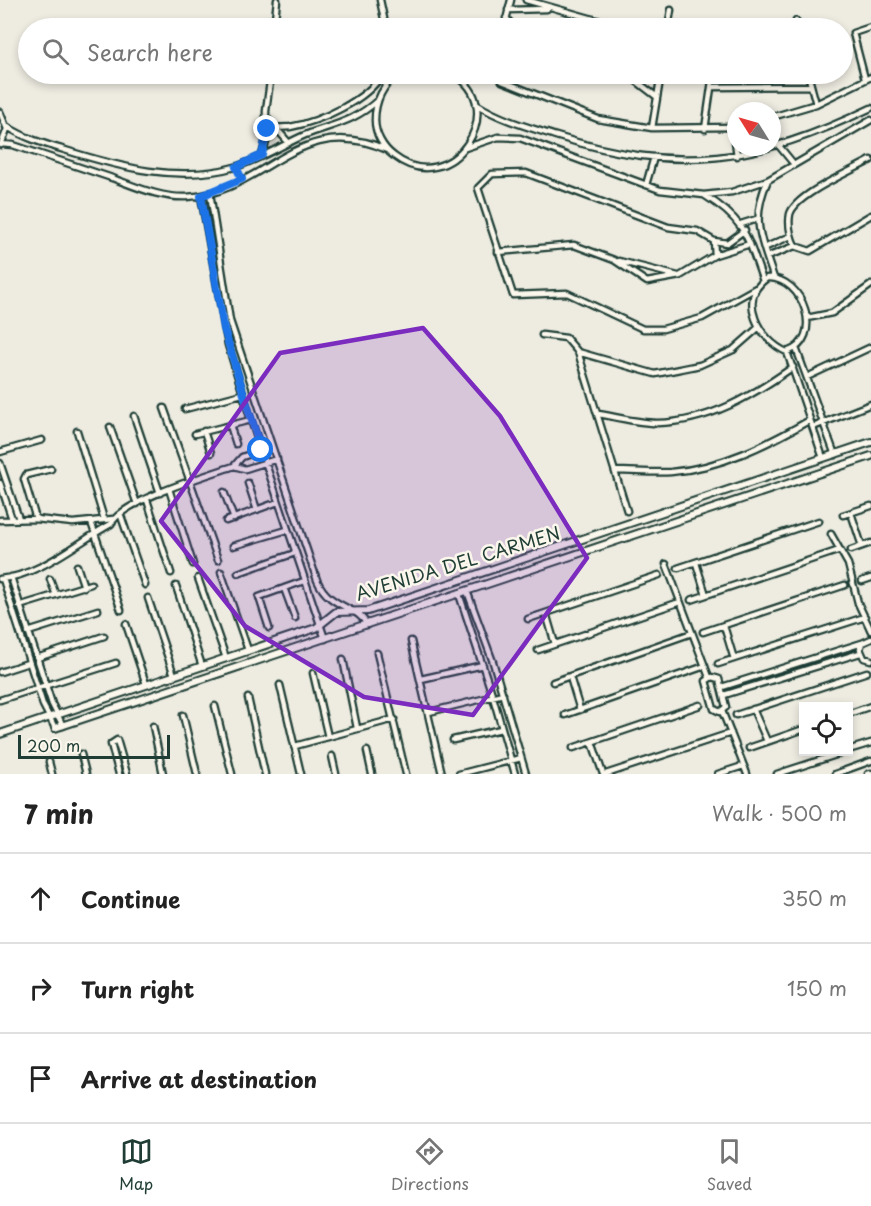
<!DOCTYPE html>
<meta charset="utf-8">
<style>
:root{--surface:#fff;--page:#f2f2f2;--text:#222;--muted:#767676;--line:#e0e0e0;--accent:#1f3d34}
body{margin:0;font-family:"Playpen Sans",sans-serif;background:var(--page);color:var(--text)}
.controls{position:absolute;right:18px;bottom:18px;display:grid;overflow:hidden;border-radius:0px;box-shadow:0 3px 9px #0003}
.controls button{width:54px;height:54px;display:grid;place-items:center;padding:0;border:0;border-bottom:2px solid var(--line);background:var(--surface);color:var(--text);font:30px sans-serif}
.compass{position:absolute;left:727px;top:102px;width:54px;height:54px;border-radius:50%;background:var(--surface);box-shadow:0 3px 9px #0003;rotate:307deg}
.scale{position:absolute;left:18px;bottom:15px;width:152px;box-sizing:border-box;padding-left:6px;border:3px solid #1f3d34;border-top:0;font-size:16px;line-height:21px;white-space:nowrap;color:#1f3d34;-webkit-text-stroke:4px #fbf7ec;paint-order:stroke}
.stop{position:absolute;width:18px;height:18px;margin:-14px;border:4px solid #1a73e8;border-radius:50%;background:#fff}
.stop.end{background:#1a73e8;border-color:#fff;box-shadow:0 2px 6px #0008}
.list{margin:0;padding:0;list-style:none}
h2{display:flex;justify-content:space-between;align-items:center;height:78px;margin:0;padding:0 24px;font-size:26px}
h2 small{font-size:20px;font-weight:400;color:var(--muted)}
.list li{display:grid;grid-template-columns:39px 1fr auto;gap:18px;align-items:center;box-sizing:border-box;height:90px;padding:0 24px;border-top:2px solid var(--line)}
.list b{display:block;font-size:22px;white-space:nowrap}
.list em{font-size:20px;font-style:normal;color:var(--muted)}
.icon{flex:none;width:33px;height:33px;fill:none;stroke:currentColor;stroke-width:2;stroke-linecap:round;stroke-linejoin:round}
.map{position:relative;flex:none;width:871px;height:774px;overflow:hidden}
.search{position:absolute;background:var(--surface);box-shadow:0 3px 9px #0003;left:18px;right:18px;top:18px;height:66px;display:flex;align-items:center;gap:15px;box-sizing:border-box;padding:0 21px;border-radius:33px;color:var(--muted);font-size:22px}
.sheet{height:348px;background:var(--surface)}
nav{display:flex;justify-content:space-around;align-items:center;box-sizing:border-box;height:84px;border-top:2px solid var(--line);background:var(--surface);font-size:16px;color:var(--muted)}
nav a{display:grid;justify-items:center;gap:3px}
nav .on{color:var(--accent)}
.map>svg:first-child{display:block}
</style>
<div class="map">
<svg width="871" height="774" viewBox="0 0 871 774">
<rect width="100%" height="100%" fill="#eeece1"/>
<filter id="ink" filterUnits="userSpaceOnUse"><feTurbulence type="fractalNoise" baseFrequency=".0167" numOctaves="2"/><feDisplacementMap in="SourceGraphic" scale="12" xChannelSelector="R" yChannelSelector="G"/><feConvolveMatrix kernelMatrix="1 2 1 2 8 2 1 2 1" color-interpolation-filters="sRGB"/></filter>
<g filter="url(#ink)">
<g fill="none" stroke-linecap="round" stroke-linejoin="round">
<defs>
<path id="minor" d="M 380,0 L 386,28
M 526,0 L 625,28
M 508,10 L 547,9
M 506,18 L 515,28
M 796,21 L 798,28
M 274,28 L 277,0
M 504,28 L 511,0
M 668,28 L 671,10
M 399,74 C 383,84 375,101 375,120 C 375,134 383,148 394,156 C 452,201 512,106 453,74
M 497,74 L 502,81 L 598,119 L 652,128 L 736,127
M 584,74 L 631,77 L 657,97
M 808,74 L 816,104
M 865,79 L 853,33 L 871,27
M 711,87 L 811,86
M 476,104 C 501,120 528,127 556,136 C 679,175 756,163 871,108
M 0,112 L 7,129 L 1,145
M 772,117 L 816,104 L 871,77
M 267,118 L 289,143
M 6,126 C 25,138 44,144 65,150 C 119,167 178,183 235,167 C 259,160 282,145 305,135 C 334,124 354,122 378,100
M 733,127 L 737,156
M 652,128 L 661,74
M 267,129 C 275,127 282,128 290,127 C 319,122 368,100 382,74
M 705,129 L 713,74
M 1,144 L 13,145 C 46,156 79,167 112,178 C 137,187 160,198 187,197 C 264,194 298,110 387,150
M 779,146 L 793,163
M 465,148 L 498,137 L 520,138 L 660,190 L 704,195 L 732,192 L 768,180 L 871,120
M 262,155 L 266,142 L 266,111 L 271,74
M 871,160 C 852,171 796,194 790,214 C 788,224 791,237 795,246 L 810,251 L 871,215
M 768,180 C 750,219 761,240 774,278
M 646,185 L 654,157
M 210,193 L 230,321 L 317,580 C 330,610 358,605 367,625
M 704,195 C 746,221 747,236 763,281
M 201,196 L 228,345 L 251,420 L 325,639
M 741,224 L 757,219
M 714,241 L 727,243 L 745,230
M 764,248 L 791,236
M 498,252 L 574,245 L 614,260 L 647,282 L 680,276 L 715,255 L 714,241 L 697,231 L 668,227 L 526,173 L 492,174 L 478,188 L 513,295 L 567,293 L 643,329 L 663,329 L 702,318 L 756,288
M 715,255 L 750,244
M 767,257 L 795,246
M 619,261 L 678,276
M 767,278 C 804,276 825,340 787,352 C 760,341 736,299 767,278 Z
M 807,318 L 832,313 L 871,285
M 542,335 L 566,338 L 578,352 L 655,374 L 700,365 L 733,350 L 758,328
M 796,348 L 835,455
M 578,352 L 627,511
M 787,352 L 823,458
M 807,377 L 871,347
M 164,408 L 218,560
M 185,409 L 242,394
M 598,414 C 617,417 638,423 657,423 C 709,422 752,396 793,367
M 134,416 L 160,493
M 230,425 L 236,444
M 110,427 L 137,504
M 813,427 L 871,404
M 77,431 L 104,519
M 204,431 L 211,453
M 195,434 L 251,420
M 0,452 L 42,440
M 0,463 L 19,519
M 234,466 L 245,469 L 277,459
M 615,471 C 633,471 653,473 671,472 C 721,468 768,444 810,420
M 0,483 L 12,519
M 248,483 L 257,510
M 169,489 L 193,564
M 224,492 L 234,519
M 147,500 L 171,573
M 851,513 L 862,546
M 843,515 L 871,506
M 121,516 L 145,585
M 36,519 L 24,479 L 26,475 L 51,469
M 0,520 L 36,519 L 73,523 L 113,519
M 226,521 L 278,502
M 91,522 L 121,610
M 831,534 L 848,564 L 858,603 L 871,631
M 233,546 L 287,530
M 851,550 L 871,543
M 696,563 L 706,595
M 666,564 L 709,677
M 77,566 L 84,587
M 678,568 L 819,521
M 221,572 L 248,650
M 238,573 L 295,553
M 11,577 L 52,704 L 63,726
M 198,578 L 226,658
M 0,579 C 41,575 76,543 111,524 C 123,500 208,475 234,466 L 242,457 L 272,446
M 3,579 L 43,705 L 55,728
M 50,579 L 56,595
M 862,581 L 871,578
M 176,586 L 202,666
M 284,588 L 295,618
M 467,591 L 493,662 L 526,774
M 459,594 L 493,697 L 515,774
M 148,598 L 174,675
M 691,600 L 840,550
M 19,606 L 91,584
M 546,613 L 555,644
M 528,619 L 659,575
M 126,624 L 146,684
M 724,626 L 734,659
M 269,628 L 259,597 L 304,581
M 28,632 L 98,610
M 703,632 L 845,585
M 871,639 L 862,643 L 860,649 L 864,658 L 871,660
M 411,641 L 442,774
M 538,650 L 680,602
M 377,653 L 406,774
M 37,658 L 104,636
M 343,659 L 357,728
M 718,664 L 865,617
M 0,672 L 28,663
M 313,673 L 328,737
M 570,677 L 580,710
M 712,677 L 719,679 L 726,707 L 720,712 L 714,709 L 706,681 Z
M 421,679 L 483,665
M 553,682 L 692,633
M 280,685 L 301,774
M 722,687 L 862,643
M 724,695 L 860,653
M 248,698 L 265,774
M 0,700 L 116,663
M 215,706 L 232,774
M 753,709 L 767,741
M 722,711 L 747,774
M 429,712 L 503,694
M 848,714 L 871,706
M 183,715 L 197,774
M 565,715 L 705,666
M 736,715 L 867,672
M 153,726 L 163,774
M 453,740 L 501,729
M 592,742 L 603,774
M 295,746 L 394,719
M 573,748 L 700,705
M 749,748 L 804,729
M 848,750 L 871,743
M 367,751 L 372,774
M 81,754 L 86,774
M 332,756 L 336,774
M 49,762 L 52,774
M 119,774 L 111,744 L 117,740 L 127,774
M 459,774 L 521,758
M 606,774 L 731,733
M 718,774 L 743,766
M 777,774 L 845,752
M 835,774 L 871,761
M 868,774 L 871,773"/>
<path id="major" d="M 55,728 L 871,456
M 0,734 L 316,628 L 336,612 L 368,611 L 871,442"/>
</defs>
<use href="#minor" stroke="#1f3d34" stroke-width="9"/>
<use href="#major" stroke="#1f3d34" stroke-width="10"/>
<use href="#minor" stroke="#fbf7ec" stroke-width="4.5"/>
<use href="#major" stroke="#fbf7ec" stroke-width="6"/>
</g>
</g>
<g fill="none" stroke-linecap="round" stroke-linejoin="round" filter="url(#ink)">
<path stroke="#1a73e8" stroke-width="8" d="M 261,450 L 224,329 L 201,196 L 242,179 L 236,167 L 262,155 L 267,129"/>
</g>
<path fill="#7b2cbf" fill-opacity="0.2" stroke="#7b2cbf" stroke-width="4.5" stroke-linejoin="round" d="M 423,328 L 500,416 L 587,558 L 473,715 L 364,697 L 245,626 L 161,521 L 280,353 Z"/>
<g text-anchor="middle" stroke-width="5" stroke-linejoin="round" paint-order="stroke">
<g font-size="18" fill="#1f3d34" stroke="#fbf7ec">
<text transform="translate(458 564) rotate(-17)" y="6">AVENIDA DEL CARMEN</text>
</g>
</g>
</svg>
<div class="controls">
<button><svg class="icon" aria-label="locate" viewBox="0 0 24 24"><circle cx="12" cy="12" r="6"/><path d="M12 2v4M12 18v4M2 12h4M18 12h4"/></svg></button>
</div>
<svg class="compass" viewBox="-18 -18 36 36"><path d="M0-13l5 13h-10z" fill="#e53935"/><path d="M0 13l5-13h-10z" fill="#767676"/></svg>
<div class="scale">200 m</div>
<div class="stop" style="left:261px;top:450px"></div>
<div class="stop end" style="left:267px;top:129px"></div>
<div class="search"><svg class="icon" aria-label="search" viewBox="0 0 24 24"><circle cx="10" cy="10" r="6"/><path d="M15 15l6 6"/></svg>Search here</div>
</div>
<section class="sheet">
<h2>7 min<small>Walk · 500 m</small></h2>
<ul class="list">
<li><svg class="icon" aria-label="ahead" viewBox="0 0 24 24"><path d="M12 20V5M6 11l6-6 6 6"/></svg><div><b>Continue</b></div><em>350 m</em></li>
<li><svg class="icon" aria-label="right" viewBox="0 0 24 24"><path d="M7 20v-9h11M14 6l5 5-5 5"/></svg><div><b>Turn right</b></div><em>150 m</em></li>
<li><svg class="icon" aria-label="arrive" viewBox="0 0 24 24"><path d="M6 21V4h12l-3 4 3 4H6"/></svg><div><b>Arrive at destination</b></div></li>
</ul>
</section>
<nav>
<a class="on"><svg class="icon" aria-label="map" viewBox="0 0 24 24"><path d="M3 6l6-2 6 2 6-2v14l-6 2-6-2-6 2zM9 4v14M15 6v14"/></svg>Map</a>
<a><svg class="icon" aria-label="directions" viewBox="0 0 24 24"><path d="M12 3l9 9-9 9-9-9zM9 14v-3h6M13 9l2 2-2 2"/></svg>Directions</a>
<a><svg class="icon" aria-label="saved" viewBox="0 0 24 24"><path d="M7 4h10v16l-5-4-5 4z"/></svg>Saved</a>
</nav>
